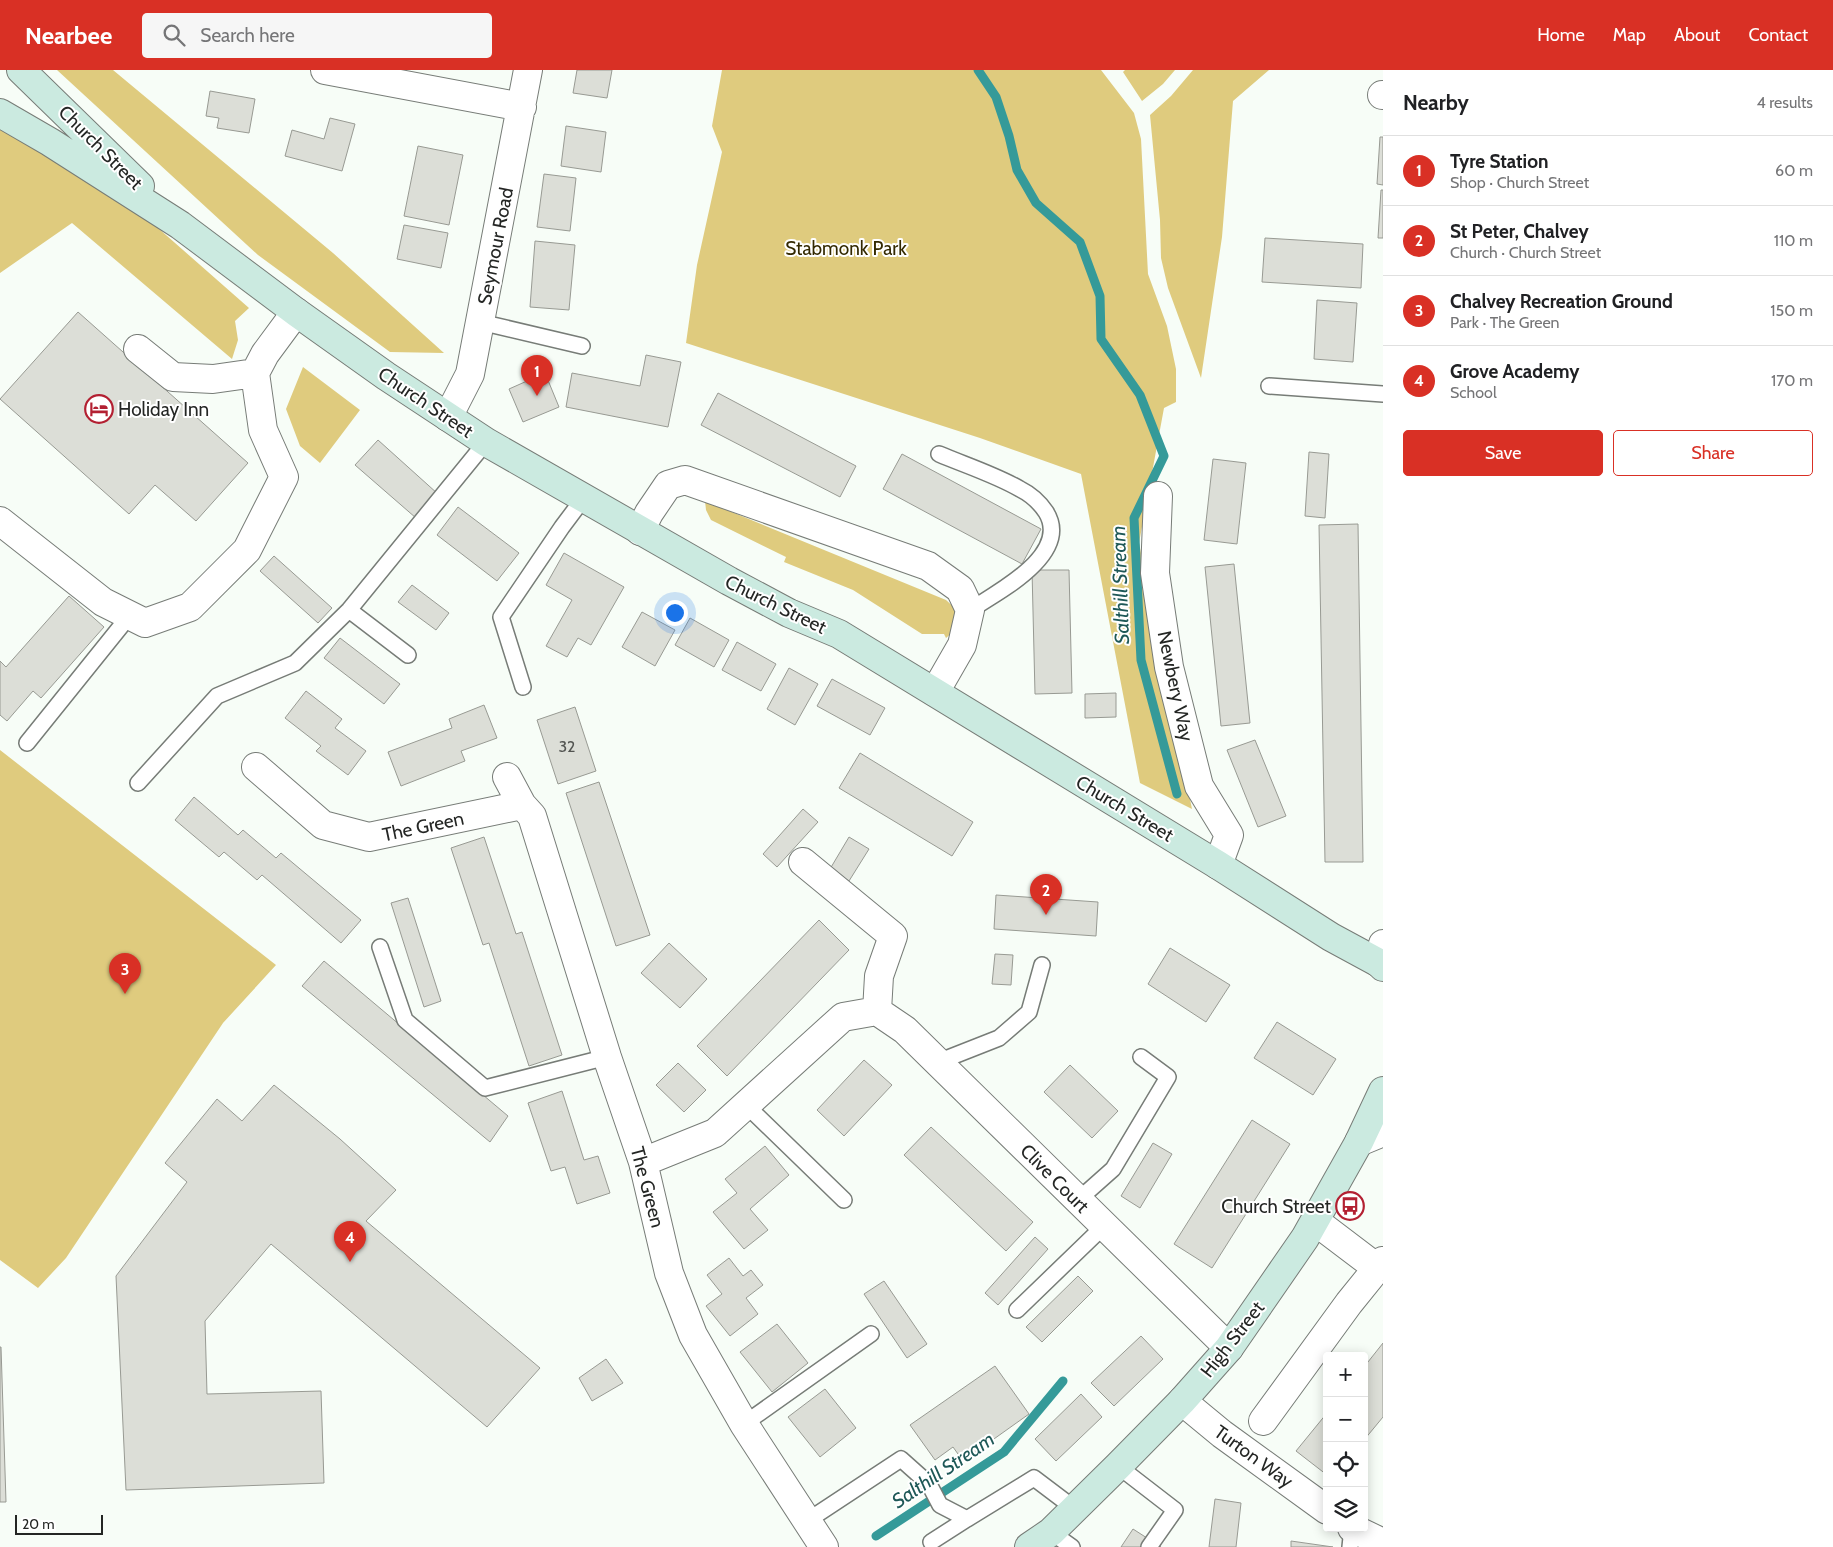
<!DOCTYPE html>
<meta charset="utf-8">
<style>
:root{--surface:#fff;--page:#f6f6f6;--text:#202124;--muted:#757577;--line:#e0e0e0;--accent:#d93025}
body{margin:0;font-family:Cabin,sans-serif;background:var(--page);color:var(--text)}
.controls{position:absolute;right:15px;bottom:15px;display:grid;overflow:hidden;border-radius:5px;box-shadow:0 2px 12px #0003}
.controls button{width:45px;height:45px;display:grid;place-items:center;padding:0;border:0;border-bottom:1px solid var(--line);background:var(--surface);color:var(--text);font:25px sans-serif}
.scale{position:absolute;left:15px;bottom:12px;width:88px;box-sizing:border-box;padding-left:5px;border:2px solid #242624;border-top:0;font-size:14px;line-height:18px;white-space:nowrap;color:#242624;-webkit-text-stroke:4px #fff;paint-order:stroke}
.you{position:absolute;left:674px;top:542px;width:18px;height:18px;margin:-12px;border:4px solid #fff;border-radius:50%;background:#1a73e8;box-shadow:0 0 0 8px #1a73e833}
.badge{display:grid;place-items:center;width:32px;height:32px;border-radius:50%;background:var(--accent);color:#fff;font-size:16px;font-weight:700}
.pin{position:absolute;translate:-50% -41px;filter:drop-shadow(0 1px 2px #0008)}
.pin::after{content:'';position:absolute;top:26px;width:18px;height:15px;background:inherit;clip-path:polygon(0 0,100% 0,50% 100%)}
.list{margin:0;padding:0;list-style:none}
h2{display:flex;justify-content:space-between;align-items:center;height:65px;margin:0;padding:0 20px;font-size:21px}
h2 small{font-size:16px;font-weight:400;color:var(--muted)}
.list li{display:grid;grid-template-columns:32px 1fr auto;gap:15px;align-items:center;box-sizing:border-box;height:70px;padding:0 20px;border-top:1px solid var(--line)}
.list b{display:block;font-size:19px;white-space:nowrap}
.list p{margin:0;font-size:16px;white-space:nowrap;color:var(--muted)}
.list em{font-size:16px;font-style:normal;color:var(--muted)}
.actions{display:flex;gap:10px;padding:15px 20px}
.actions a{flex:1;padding:11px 0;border:1px solid var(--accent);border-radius:5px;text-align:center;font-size:18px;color:var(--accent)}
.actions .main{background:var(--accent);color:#fff}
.icon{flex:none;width:28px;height:28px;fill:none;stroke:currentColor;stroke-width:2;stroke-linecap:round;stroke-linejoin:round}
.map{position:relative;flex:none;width:1383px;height:1477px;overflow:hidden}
header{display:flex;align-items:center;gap:30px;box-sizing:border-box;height:70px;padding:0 25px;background:var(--accent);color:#fff}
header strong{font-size:24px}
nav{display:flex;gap:28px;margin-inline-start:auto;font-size:18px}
.search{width:350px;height:45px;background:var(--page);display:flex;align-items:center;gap:12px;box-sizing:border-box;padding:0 18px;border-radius:5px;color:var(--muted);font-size:19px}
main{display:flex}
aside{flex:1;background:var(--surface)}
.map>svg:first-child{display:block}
</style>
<header>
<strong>Nearbee</strong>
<div class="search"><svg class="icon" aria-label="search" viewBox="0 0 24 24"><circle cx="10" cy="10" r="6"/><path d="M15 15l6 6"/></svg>Search here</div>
<nav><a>Home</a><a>Map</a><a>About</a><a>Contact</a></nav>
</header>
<main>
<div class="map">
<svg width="1383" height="1477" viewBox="0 0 1383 1477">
<rect width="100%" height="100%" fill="#f7fdf7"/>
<path fill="#dfcb7e" d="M 57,0 L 113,0 L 333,183 L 444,283 L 390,282 L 258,185 Z
M 722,0 L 1101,0 L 1134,43 L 1141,69 L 1148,204 L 1167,256 L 1176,299 L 1176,332 L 1164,338 L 1139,473 L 1192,739 L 1140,713 L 1081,404 L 980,368 L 686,273 L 697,195 L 722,82 L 712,56 Z
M 1125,0 L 1175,0 L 1163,14 L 1142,31 L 1123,2 Z
M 1193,0 L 1269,0 L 1233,31 L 1222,167 L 1201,308 L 1168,218 L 1161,188 L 1160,150 L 1150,45 L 1171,26 Z
M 0,58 L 100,107 L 249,238 L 235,251 L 238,270 L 232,289 L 72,153 L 0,203 Z
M 303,297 L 360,340 L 320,393 L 300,376 L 286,339 Z
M 705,431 L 946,530 L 957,540 L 953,562 L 946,568 L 944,564 L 922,564 L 853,520 L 784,492 L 786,487 L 711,450 L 706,440 Z
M 0,680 L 276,895 L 223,953 L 66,1188 L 38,1218 L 0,1190 Z"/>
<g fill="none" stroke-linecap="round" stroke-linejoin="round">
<path stroke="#359a99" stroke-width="9" d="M 978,0 L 996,27 L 1009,66 L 1017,100 L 1036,133 L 1080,172 L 1100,226 L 1101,269 L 1140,325 L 1164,386 L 1134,448 L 1141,590 L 1177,724
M 876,1466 L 1004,1382 L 1063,1311"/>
</g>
<path fill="#dcded7" stroke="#989a93" d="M 577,0 L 612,0 L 607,28 L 573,23 Z
M 210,21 L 255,29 L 249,63 L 217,58 L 219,48 L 206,46 Z
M 330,48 L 355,54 L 342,101 L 285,86 L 292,60 L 324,69 Z
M 566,56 L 606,62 L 601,102 L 561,96 Z
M 1380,67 L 1383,67 L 1383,115 L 1377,114 Z
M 418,76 L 463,85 L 449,155 L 404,146 Z
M 544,104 L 576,108 L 570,161 L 537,157 Z
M 1381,120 L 1383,120 L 1383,168 L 1378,168 Z
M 404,155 L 448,163 L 441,198 L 397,189 Z
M 1265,168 L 1363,174 L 1361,218 L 1262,212 Z
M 535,171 L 575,175 L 569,240 L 530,237 Z
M 1317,230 L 1357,233 L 1353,292 L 1314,289 Z
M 78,242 L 248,393 L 196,451 L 155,415 L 129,444 L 0,329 Z
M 646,285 L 681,292 L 668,357 L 566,337 L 572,303 L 640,316 Z
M 545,303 L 559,337 L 523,352 L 509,319 Z
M 718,323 L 856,396 L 840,427 L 701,355 Z
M 378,370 L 438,424 L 416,448 L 355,395 Z
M 1309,382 L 1329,384 L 1325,448 L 1305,446 Z
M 902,384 L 1041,459 L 1022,494 L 883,419 Z
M 1213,389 L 1246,393 L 1237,474 L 1204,470 Z
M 458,437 L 519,483 L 497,511 L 437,465 Z
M 1358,454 L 1363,792 L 1325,792 L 1319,455 Z
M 564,483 L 624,517 L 591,575 L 578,568 L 567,587 L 546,576 L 572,530 L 546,515 Z
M 274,486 L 332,538 L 318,553 L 260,501 Z
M 1234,494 L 1250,653 L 1221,656 L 1205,497 Z
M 1032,500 L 1069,500 L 1072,623 L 1035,624 Z
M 412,515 L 449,543 L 436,560 L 398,532 Z
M 69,526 L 104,557 L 41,628 L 33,621 L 7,651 L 0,645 L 0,591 L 6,597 Z
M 642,542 L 675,560 L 655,596 L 622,577 Z
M 690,548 L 729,570 L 714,597 L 675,575 Z
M 340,568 L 400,614 L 384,634 L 324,588 Z
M 737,572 L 776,594 L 761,621 L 722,600 Z
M 789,598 L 818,614 L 795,655 L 767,639 Z
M 832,609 L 885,638 L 870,665 L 817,636 Z
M 306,621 L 342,649 L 335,658 L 366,681 L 348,705 L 316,681 L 321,676 L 285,648 Z
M 1116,623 L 1116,647 L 1085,648 L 1085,624 Z
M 484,635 L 497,668 L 461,681 L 465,691 L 401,716 L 388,682 L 452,658 L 449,649 Z
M 575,637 L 596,701 L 558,714 L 537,650 Z
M 1255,670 L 1286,746 L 1258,757 L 1227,680 Z
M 860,683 L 973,752 L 952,786 L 839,718 Z
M 599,712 L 650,865 L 616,876 L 566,723 Z
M 194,727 L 238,765 L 243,760 L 276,788 L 281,783 L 361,850 L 341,873 L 262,805 L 257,810 L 224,782 L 219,787 L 175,750 Z
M 803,739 L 818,752 L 777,797 L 763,784 Z
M 484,767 L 516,864 L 522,862 L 562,985 L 529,996 L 489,873 L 483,875 L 451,778 Z
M 849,767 L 869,779 L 849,811 L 830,799 Z
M 996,825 L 1098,832 L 1096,866 L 994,859 Z
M 408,828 L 441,931 L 424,937 L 391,833 Z
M 819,850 L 849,880 L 727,1006 L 697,976 Z
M 669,873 L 707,909 L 680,938 L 641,903 Z
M 1170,878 L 1230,915 L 1206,952 L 1148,914 Z
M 995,884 L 1013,885 L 1011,915 L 992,914 Z
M 324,891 L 508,1046 L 490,1072 L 302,916 Z
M 1277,952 L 1336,989 L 1313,1025 L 1254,988 Z
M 864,990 L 892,1015 L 844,1066 L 817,1040 Z
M 678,993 L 706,1020 L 684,1042 L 656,1015 Z
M 1070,995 L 1118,1041 L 1092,1068 L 1044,1022 Z
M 274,1015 L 340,1069 L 396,1120 L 366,1151 L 540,1298 L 487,1357 L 271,1174 L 205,1251 L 207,1324 L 321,1321 L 324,1413 L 126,1420 L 116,1206 L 187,1112 L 165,1093 L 217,1029 L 242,1051 Z
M 562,1021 L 584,1090 L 598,1086 L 610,1123 L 577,1134 L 565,1097 L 551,1101 L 528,1033 Z
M 1252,1050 L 1290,1074 L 1212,1198 L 1174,1174 Z
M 931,1057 L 1033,1152 L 1006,1181 L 904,1085 Z
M 1153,1073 L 1172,1084 L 1140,1138 L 1121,1126 Z
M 765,1076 L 789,1105 L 750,1139 L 768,1160 L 744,1179 L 713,1142 L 737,1123 L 725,1109 Z
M 1035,1167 L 1048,1179 L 998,1235 L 985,1223 Z
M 729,1188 L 743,1206 L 751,1200 L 763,1215 L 746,1228 L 758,1244 L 730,1266 L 706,1236 L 722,1224 L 707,1205 Z
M 1078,1206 L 1093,1221 L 1042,1272 L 1026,1257 Z
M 884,1211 L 927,1274 L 907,1288 L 864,1224 Z
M 777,1254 L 808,1293 L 772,1322 L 740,1282 Z
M 1141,1266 L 1163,1289 L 1114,1336 L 1091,1313 Z
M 1383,1273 L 1383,1347 L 1364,1370 L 1364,1297 Z
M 0,1277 L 1,1277 L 6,1432 L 0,1432 Z
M 606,1289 L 623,1313 L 592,1331 L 579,1308 Z
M 995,1296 L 1029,1344 L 963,1391 L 953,1377 L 935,1390 L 910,1355 Z
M 825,1319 L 856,1358 L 820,1387 L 788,1347 Z
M 1081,1324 L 1102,1347 L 1056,1391 L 1035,1369 Z
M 1327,1343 L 1327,1405 L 1296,1381 Z
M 1215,1429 L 1241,1433 L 1236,1477 L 1209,1477 Z
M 1133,1459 L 1161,1477 L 1121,1477 Z
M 1291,1471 L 1333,1477 L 1291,1477 Z"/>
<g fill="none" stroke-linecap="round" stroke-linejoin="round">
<defs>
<path id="lane" d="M 480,252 L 582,276
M 1269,316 L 1383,324
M 939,384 C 965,395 996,405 1020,419 C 1030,424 1040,433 1046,442 C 1072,484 998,522 970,540
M 349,540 L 408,585
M 523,617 L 501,547 L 562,457 L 583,429
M 27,673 L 130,545
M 138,713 L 217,626 L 295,593 L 349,540 L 486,372
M 380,877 L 405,950 L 485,1018 L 607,987
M 938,992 L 999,968 L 1029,942 L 1042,895
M 746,1035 L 844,1130
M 1077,1131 L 1113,1099 L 1168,1007 L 1141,987
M 1017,1240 L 1104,1156
M 744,1354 L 871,1264
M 1118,1396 L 1175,1440 L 1149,1477
M 807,1451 L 901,1389 L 929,1414 L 940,1435 L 967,1449 L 1034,1408 L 1075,1439
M 1051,1462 L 1072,1477
M 931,1472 L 967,1449
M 1350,1477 L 1352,1458"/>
<path id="street" d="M 325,0 L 522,37
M 1382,25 L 1383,25
M 138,279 L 173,307 L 213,309 L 255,303
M 448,347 L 470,304 L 528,0
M 1158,426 L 1155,503 L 1169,597 L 1199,716 L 1229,765 L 1218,795
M 0,451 L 103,532 L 145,553 L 190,537 L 247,480 L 284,407 L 263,360 L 255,303 L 265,284 L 296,242
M 640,461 L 649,443 L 668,415 L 685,410 L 928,496 L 960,519 L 970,540 L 962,575 L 935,622
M 256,697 L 323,755 L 369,767 L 522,735
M 507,707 L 522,735 L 532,746 L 607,987 L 643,1092 L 669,1203 L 693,1265 L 744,1354 L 824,1477
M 803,792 L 893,866 L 879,906 L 877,941
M 1379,893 L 1383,874
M 1359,1072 L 1383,1062
M 643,1092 L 715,1063 L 843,947 L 877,941 L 905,960 L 1229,1278
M 1315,1151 L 1377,1198
M 1182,1331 L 1222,1364 L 1327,1440
M 1263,1351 L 1349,1233 L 1383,1191
M 1352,1458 L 1383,1473"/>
<path id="secondary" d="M 21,0 L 140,116
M 0,43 L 50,72 L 180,155 L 296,242 L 386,306 L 486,372 L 729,511 L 789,543 L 839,564 L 1218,795 L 1331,867 L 1379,893 L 1383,897
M 1029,1477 L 1051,1462 L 1118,1396 L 1182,1331 L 1229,1278 L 1305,1168 L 1359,1072 L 1383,1021"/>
</defs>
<use href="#lane" stroke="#777c77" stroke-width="18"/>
<use href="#street" stroke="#777c77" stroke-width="30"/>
<use href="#secondary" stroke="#777c77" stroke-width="30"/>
<use href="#lane" stroke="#fff" stroke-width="15"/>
<use href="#street" stroke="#fff" stroke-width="28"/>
<use href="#secondary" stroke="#cbeae0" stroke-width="28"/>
</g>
<defs>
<symbol id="hotel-ring" viewBox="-11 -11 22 22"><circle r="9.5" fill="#fff" stroke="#b32032" stroke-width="1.5"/><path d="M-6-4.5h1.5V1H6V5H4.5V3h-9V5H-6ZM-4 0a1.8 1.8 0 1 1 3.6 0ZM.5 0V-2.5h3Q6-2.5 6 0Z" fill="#b32032"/></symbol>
<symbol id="bus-ring" viewBox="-11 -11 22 22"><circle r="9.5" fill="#fff" stroke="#b32032" stroke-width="1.5"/><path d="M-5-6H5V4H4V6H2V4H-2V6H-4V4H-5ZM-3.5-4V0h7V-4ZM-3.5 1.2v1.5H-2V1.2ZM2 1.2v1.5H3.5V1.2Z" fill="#b32032"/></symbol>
</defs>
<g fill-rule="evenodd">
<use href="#hotel-ring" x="83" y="323" width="32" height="32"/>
<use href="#bus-ring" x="1334" y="1120" width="32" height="32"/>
</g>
<g text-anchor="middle" stroke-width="4" stroke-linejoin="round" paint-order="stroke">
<g font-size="16" fill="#525451">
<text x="567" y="682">32</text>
</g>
<g font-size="19" fill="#242624" stroke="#fff">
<text transform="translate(101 77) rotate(45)" y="7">Church Street</text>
<text transform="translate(495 176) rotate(-79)" y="7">Seymour Road</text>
<text transform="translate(426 332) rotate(34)" y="7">Church Street</text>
<text transform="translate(776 534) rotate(26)" y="7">Church Street</text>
<text transform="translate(1176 616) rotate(78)" y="7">Newbery Way</text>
<text transform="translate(1125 738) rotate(31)" y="7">Church Street</text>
<text transform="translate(423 756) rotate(-12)" y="7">The Green</text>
<text transform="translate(1055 1108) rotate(45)" y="7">Clive Court</text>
<text transform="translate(648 1117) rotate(75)" y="7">The Green</text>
<text transform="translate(1232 1269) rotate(-52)" y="7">High Street</text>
<text transform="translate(1254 1386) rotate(36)" y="7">Turton Way</text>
</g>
<g font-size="19" fill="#332900" stroke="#fff">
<text x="846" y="185">Stabmonk Park</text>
</g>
<g font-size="19" fill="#242624" stroke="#fff" text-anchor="start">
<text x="118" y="346">Holiday Inn</text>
<text x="1331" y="1143" text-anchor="end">Church Street</text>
</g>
<g font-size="20" font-style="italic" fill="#1e5857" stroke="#fff">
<text transform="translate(1120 515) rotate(-92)" y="7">Salthill Stream</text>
<text transform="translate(943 1400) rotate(-34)" y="7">Salthill Stream</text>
</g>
</g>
</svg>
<div class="controls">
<button>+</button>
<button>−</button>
<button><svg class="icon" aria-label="locate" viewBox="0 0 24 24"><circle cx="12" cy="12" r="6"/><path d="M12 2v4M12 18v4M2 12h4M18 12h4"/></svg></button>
<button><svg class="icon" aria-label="layers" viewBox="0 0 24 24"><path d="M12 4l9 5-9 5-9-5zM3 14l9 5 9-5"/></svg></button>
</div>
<div class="scale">20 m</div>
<div class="you"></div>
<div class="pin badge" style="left:537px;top:326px">1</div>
<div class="pin badge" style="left:1046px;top:845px">2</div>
<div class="pin badge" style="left:125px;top:924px">3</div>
<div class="pin badge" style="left:350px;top:1192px">4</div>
</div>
<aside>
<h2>Nearby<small>4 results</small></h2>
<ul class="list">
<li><span class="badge">1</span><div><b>Tyre Station</b><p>Shop · Church Street</p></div><em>60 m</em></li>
<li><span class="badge">2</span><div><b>St Peter, Chalvey</b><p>Church · Church Street</p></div><em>110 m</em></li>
<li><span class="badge">3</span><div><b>Chalvey Recreation Ground</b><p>Park · The Green</p></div><em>150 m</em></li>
<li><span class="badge">4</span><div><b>Grove Academy</b><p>School</p></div><em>170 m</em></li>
</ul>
<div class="actions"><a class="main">Save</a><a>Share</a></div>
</aside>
</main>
